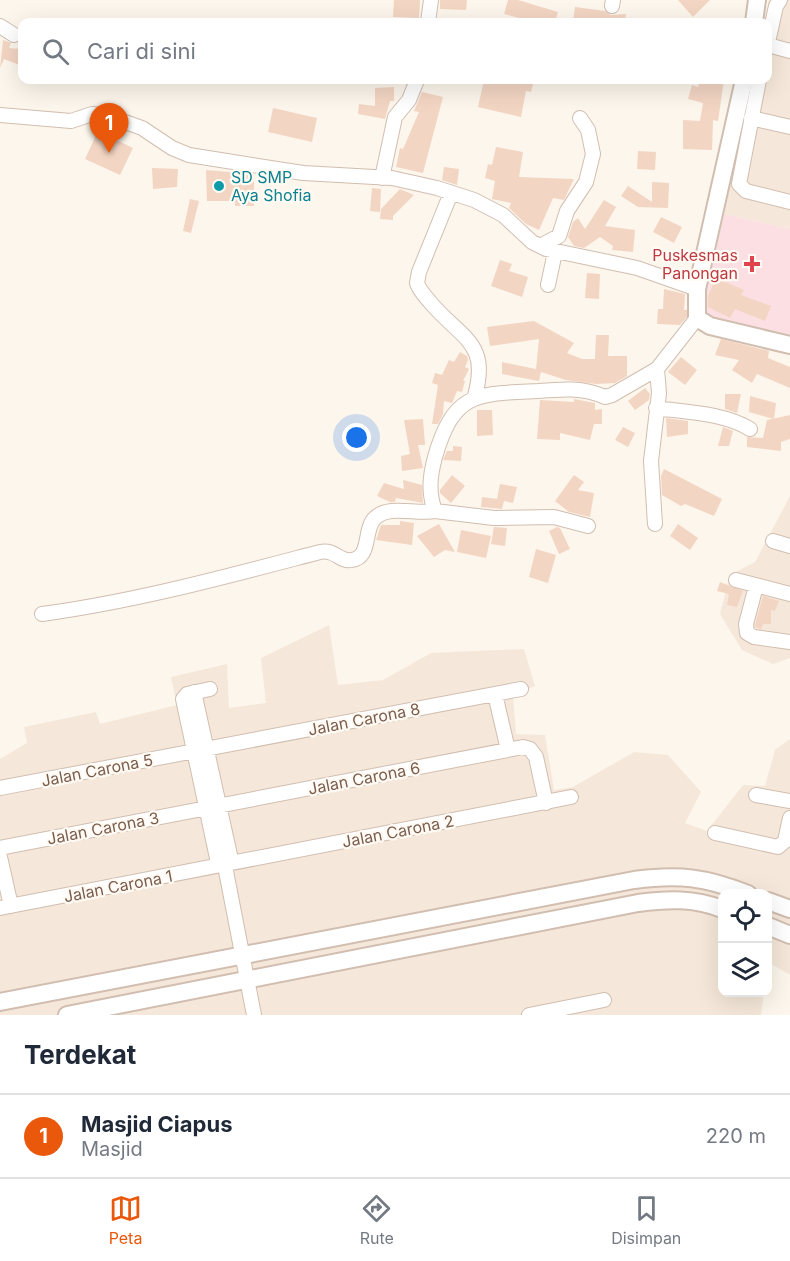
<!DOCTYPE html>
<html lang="id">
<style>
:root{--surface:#fff;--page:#f6f6f7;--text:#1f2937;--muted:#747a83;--line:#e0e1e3;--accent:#ea580c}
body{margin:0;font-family:Inter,sans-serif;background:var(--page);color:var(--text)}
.controls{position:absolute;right:18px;bottom:18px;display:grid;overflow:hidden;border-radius:12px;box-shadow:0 6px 24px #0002}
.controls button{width:54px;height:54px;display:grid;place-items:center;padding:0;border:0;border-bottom:2px solid var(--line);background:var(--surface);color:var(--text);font:30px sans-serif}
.you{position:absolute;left:357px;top:438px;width:21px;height:21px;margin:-15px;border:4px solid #fff;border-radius:50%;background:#1a73e8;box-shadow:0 0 0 9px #1a73e833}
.badge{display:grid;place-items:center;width:39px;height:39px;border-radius:50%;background:var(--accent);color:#fff;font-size:20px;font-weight:700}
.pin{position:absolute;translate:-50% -50px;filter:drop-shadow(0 2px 3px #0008)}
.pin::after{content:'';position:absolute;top:32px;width:21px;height:18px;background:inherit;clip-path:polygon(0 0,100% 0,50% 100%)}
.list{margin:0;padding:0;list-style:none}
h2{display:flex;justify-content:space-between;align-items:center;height:78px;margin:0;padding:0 24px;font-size:26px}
h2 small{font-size:20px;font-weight:400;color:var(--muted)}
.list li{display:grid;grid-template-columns:39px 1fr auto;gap:18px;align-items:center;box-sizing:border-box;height:84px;padding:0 24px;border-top:2px solid var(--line)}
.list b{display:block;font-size:22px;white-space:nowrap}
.list p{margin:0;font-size:20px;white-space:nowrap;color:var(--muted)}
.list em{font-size:20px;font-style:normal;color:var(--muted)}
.icon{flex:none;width:33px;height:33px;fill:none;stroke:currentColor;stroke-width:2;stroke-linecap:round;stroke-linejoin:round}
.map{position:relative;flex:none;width:790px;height:1015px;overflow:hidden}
.search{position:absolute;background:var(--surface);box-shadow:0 6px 24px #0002;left:18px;right:18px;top:18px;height:66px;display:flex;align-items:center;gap:15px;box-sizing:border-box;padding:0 21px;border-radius:12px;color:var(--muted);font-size:22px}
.sheet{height:162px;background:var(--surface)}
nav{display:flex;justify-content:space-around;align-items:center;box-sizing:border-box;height:84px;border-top:2px solid var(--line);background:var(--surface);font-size:16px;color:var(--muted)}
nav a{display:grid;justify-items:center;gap:3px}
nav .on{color:var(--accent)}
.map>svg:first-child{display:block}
</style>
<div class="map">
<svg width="790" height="1015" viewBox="0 0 790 1015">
<rect width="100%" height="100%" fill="#fdf6ec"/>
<path fill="#f5e8da" d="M 769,0 L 790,0 L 790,229 L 724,214 L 753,80 L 768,80 L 768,22 L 765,22 Z
M 790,496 L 790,658 L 773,664 L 742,650 L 720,614 L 730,575 L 755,562 Z
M 329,625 L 338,685 L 383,680 L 431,653 L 524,649 L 535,686 L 513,695 L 516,734 L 545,735 L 554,790 L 573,787 L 634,752 L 668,755 L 701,792 L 685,823 L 707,831 L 743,785 L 765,786 L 775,750 L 790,739 L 790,975 L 768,962 L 768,894 L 722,894 L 722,992 L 764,993 L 761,1015 L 0,1015 L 0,759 L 27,743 L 24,727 L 96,712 L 100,724 L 177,705 L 171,677 L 227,664 L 229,708 L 266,703 L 261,658 Z"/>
<path fill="#fbdfe3" d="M 724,214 L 790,229 L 790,338 L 710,320 L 705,311 L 705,298 Z"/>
<path fill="#f3d5c3" d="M 394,0 L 420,0 L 419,18 L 393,17 Z
M 440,0 L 467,0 L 466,10 L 440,9 Z
M 508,0 L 518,0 L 558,12 L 555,22 L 534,22 L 504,14 Z
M 678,0 L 710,0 L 693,17 Z
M 575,7 L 605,11 L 611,15 L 626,14 L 625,22 L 573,22 Z
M 3,40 L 11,43 L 9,48 L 22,49 L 22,66 L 4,59 L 0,68 Z
M 484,80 L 534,80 L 531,92 L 526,91 L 521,117 L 478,107 Z
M 700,80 L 724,80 L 718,121 L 713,120 L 712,150 L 683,149 L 683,120 L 700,121 L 703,103 L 688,99 L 692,85 L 698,87 Z
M 394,87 L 394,101 L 390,101 L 385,119 L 358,114 L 359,104 L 375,106 L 375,88 Z
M 422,92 L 443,97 L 423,173 L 396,167 L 400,148 L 403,149 L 419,112 L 414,111 Z
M 273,108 L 317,118 L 312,142 L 268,132 Z
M 98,131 L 133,148 L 120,175 L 85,159 Z
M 496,147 L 523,152 L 519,177 L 574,179 L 564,200 L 553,198 L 539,230 L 526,224 L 509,208 L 511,203 L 492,199 L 495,181 L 485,178 L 488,164 L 492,165 Z
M 638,151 L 656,152 L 655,170 L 637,169 Z
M 444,167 L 459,169 L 457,185 L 442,180 Z
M 152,168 L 178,169 L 177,187 L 153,189 Z
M 206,170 L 254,174 L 254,206 L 235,206 L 235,201 L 207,201 Z
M 652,182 L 669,183 L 668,208 L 638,207 L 621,196 L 628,186 L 652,202 Z
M 372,188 L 381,189 L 380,212 L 370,211 Z
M 400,189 L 414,195 L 393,216 L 393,220 L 380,219 L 381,209 Z
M 190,199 L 199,201 L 191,233 L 183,231 Z
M 604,200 L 616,207 L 605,226 L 635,230 L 633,252 L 612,250 L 613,246 L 600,237 L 584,248 L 574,246 L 568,237 L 573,222 L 578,218 L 585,229 Z
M 661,217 L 682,227 L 674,243 L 653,232 Z
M 500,260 L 512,264 L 509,271 L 528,277 L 522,297 L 491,286 Z
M 587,273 L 600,274 L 599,299 L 585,298 Z
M 716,278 L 744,290 L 741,295 L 771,306 L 765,321 L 735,309 L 730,318 L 708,307 L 708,296 Z
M 664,289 L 685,294 L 684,310 L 687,310 L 687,317 L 680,325 L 657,324 L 658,309 L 663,309 Z
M 534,321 L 574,343 L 567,353 L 582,359 L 595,359 L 596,335 L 609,335 L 608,356 L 627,356 L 627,376 L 615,383 L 596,384 L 566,380 L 541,372 L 539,381 L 502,374 L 502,362 L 536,369 L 539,339 L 490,346 L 487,327 Z
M 721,339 L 769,351 L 768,358 L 790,367 L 790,388 L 757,374 L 752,383 L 732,370 L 739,360 L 715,355 Z
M 460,352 L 467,356 L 468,360 L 465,367 L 469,369 L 463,381 L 465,381 L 462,392 L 457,391 L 452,403 L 444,401 L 443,414 L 438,424 L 432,424 L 438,385 L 432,383 L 435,373 L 442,375 L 449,360 L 454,362 Z
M 681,357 L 697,370 L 685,385 L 668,372 Z
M 645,388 L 650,394 L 649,400 L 635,410 L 628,401 Z
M 725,394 L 741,394 L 737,413 L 725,409 Z
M 750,396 L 776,403 L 774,419 L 749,412 Z
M 574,399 L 595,403 L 595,410 L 602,409 L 602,424 L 594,424 L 590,440 L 560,433 L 560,440 L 537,439 L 540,400 L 574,402 Z
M 477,410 L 492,410 L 493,435 L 477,436 Z
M 790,415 L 790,439 L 781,442 L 781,451 L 747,447 L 747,437 L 763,438 L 767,420 Z
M 666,418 L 688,421 L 688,434 L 667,437 Z
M 423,419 L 425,445 L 418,445 L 423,468 L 402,471 L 401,456 L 410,454 L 404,420 Z
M 623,427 L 635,433 L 628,447 L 615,440 Z
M 723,427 L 733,431 L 729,446 L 718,446 Z
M 453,446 L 462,447 L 461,461 L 443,460 L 447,451 L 453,451 Z
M 664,469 L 722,499 L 714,516 L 685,504 L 681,506 L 662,495 L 661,476 Z
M 452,475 L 465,486 L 451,503 L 440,493 L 440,490 Z
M 574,475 L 584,482 L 578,490 L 594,493 L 590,517 L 569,512 L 555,501 Z
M 403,480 L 422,485 L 423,503 L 396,498 L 395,502 L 390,502 L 377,496 L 384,483 L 404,489 Z
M 500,484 L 517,487 L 513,503 L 504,501 L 502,509 L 481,507 L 482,497 L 497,499 Z
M 400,521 L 414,523 L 412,545 L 376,540 L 381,525 L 400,525 Z
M 439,524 L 455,552 L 445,550 L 434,557 L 417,536 Z
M 678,524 L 698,538 L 690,550 L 670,536 Z
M 494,527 L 507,528 L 505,546 L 491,544 Z
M 557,527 L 560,528 L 570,549 L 559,554 L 549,531 Z
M 461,530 L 491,536 L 486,558 L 457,552 Z
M 536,549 L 556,555 L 548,583 L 529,577 Z
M 720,582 L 743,591 L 737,607 L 727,605 L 729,594 L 717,591 Z
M 763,596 L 779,601 L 775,611 L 771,610 L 771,624 L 763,624 L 761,629 L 755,627 L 755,625 Z"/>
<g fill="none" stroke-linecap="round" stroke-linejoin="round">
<defs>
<path id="minor" d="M 612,6 L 613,0
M 428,22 L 431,0
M 0,26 L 14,35
M 768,42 L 776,6 L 780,0
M 768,45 L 790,51
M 759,80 L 739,184 L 746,191 L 790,202
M 0,115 L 71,121 L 92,114 L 108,116 L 142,128 L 172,148 L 189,155 L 303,173 L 392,178 L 437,188 L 474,200 L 503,215 L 532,242 L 546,249 L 637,268 L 697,289
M 751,118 L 790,127
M 382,178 L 395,117 L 409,100 L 417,80
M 451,193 L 419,272 L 417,283 C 419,290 425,296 430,302 C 462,340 491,342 474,399
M 540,246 L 559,236 L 567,211 L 586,182 L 593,154 L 588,130 L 580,118
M 548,285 L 555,252
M 656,408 C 686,412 724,413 750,429
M 435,511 L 494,518 L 554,517 L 588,526
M 655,524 L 651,461 L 659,393 L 657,369
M 773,541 L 790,546
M 736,580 L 790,594
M 756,586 L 746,624 L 747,633 L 754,637 L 790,642
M 42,614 C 137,601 228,576 320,552 C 335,549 340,562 351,560 C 372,558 363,529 375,518 C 389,504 417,515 435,511 C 428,492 430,476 435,457 C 454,391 477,394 538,391 C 561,389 583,387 605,397 L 612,395 L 657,369 L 697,318
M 210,689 L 187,694 L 183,699 L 217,858 L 225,866
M 194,692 L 230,855 L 225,866 L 254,1015
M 495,694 L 508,750
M 0,788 L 521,689
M 756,795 L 790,801
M 715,833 L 778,847 L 785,841 L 790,818
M 0,848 L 523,747 L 530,749 L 536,757 L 546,803
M 0,857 L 11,906
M 0,908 L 571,797
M 529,1015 L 604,1000"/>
<path id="tertiary" d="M 754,22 L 757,0
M 744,80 L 697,289 L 697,318 L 710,326 L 790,345
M 768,901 L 790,909
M 768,926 L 790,935
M 0,1002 L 634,880 C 679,874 705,877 748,894
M 67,1015 L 638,903 C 668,899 694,898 722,909"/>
</defs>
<use href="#minor" stroke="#d1beb0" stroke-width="16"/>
<use href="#tertiary" stroke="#d1beb0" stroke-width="20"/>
<use href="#minor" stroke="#fff" stroke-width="14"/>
<use href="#tertiary" stroke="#fff" stroke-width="16"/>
</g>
<circle fill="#0f9aa8" stroke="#fffaf3" stroke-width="2" cx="219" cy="186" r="6"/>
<path fill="#e0444e" stroke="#fffaf3" stroke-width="2" d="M749 255h6v6h6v6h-6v6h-6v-6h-6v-6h6z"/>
<g text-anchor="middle" stroke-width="4.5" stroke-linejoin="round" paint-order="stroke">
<g font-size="16" fill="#0d838f" stroke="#fffaf3" text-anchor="start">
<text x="231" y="183">SD SMP<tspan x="231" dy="18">Aya Shofia</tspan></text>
</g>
<g font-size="16" fill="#be3a42" stroke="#fffaf3" text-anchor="end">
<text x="738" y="261">Puskesmas<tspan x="738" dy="18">Panongan</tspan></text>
</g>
<g font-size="16" fill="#7a5c4d" stroke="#fffaf3">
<text transform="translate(364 719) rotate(-11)" y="6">Jalan Carona 8</text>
<text transform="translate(97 770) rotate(-11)" y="6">Jalan Carona 5</text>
<text transform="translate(364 778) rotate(-11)" y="6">Jalan Carona 6</text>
<text transform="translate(103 828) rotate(-11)" y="6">Jalan Carona 3</text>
<text transform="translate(398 831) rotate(-11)" y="6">Jalan Carona 2</text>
<text transform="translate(118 886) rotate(-11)" y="6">Jalan Carona 1</text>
</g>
</g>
</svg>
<div class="controls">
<button><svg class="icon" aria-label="locate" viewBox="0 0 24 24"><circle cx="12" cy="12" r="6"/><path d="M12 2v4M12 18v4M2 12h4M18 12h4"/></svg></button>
<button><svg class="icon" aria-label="layers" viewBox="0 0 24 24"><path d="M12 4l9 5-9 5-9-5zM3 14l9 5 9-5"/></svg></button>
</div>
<div class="you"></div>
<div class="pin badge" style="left:109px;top:153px">1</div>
<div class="search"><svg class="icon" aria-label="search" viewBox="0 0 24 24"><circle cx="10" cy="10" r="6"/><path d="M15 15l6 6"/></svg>Cari di sini</div>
</div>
<section class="sheet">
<h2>Terdekat<small></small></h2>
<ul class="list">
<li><span class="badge">1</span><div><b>Masjid Ciapus</b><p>Masjid</p></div><em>220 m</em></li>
</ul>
</section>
<nav>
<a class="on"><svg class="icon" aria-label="map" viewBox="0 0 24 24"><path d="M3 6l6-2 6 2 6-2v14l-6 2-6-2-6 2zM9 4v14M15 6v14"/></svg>Peta</a>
<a><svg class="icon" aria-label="directions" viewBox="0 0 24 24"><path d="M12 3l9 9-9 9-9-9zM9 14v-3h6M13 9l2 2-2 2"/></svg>Rute</a>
<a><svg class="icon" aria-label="saved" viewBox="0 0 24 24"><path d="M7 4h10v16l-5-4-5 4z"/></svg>Disimpan</a>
</nav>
